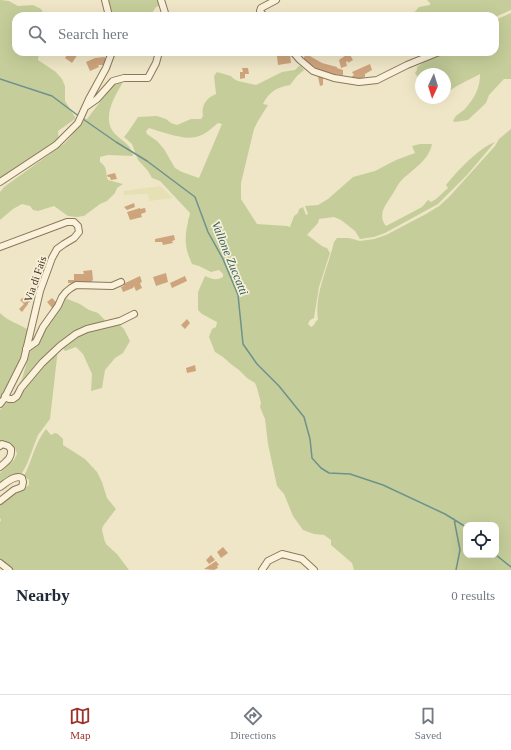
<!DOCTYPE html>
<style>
:root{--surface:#fff;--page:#f6f6f7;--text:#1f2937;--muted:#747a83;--line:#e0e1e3;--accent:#9c312b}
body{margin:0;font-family:"Times New Roman",serif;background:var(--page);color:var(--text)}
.controls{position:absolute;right:12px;bottom:12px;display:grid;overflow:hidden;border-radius:8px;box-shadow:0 4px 16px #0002}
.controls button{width:36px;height:36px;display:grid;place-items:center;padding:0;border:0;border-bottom:1px solid var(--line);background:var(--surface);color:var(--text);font:20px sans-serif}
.compass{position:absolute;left:415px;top:68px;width:36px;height:36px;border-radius:50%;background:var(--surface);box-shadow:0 4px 16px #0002;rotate:184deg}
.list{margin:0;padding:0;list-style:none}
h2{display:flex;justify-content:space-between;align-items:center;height:52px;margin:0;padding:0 16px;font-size:17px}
h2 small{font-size:13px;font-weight:400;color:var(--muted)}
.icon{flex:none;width:22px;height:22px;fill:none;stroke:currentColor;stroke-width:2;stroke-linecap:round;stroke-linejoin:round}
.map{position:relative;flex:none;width:511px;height:570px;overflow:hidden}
.search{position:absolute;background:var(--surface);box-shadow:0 4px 16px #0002;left:12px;right:12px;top:12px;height:44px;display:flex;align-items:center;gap:10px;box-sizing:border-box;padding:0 14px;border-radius:12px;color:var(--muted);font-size:15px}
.sheet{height:124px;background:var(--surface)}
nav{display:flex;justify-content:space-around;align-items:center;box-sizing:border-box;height:56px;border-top:1px solid var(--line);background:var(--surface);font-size:11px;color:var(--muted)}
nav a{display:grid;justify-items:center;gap:2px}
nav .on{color:var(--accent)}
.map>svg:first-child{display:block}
</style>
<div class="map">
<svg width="511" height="570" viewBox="0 0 511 570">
<rect width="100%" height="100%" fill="#efe6c7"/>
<path fill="#e5e1b4" d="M 160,186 L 173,198 L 149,201 L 148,194 L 124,195 L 123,191 Z"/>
<path fill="#c5ce9a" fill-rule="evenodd" d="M 0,0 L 9,1 L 18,6 L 33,5 L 41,9 L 45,16 L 16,16 L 16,52 L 42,52 L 38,57 L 38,60 L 56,72 L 62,79 L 65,86 L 65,101 L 75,117 L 75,119 L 58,131 L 59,141 L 0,184 Z
M 105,0 L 161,0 L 162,5 L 156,7 L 150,16 L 119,16 L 107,10 Z
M 427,0 L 511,0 L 511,10 L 495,17 L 495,16 L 411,16 L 419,7 L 430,5 L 430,3 Z
M 511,13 L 511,79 L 504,79 L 489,95 L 486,103 L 468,120 L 455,122 L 453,121 C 456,114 459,114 464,110 C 474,99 480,89 480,74 C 468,81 455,85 445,95 L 445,74 L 421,74 L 421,82 L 415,73 L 417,70 L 417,67 L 439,52 L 495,52 L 495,20 Z
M 299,66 L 301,66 L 304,70 L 297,76 L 290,85 C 277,87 269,92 263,104 L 268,105 L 258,121 L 254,129 L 241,183 L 241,199 L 257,224 L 287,226 L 290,227 L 294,216 L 298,213 L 299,209 L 303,207 L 306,215 L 308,214 L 305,206 L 318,205 L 328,199 L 353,177 L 375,171 L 396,160 L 415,153 L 412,146 L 420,144 L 432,144 C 429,161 411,170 400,182 C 396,187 394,193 390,198 C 384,207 378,216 386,226 L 422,207 L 428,200 L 431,202 L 436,199 L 448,188 L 446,185 C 456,172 480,147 495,142 L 467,175 L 438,204 L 385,233 L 374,237 L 360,239 L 355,231 L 341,220 L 334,217 L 319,219 L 318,223 L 307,235 C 313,238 321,247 327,248 L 330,253 L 319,287 L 314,318 L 310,320 L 308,324 L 311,327 L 314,325 L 316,321 L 318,320 C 314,294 328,268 334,242 L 337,238 L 349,238 L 360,241 L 374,239 L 386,235 L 426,214 L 439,206 L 449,197 L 495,146 L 499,139 L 511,129 L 511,570 L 354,570 L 352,563 L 331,545 L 331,540 L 324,535 L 314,534 L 303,530 L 293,516 L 284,494 L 277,486 L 268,444 L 265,419 L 260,407 L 261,403 L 257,388 L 255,383 L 247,378 L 239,370 L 232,365 L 223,357 L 215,352 L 209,337 L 212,329 L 216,327 L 217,322 L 202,314 L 198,310 L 198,292 L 205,276 C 212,279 216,281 223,277 L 223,274 L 219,270 L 211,272 L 199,266 L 192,264 C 185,249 184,239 188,222 C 188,218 190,216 190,213 L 160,181 L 152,178 L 148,171 L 138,160 L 132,144 L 124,137 L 128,132 L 138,117 L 157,116 L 166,119 L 171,123 L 177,125 L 191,119 L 201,119 L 203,116 C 201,106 206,98 216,94 L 214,76 L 217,72 L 231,76 L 234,79 L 238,81 L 256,85 L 282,72 L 295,70 ZM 218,123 L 222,124 L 199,178 L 182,172 L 175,168 L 164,149 L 157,141 L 147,134 L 146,131 L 149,128 C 163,132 182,140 196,137 C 205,135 212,128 218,123 ZM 466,525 L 496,525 L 496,555 L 466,555 Z
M 122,82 L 122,84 C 113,99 101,120 116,135 C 124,142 131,145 133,156 L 108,155 L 100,157 L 100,162 C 108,167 105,173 108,180 L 123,184 L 117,188 L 115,193 L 107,201 L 100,204 L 84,216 L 77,217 L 68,216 L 54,206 L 38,211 L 33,210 L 30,206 L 22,204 L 13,209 L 0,220 L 0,192 L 4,187 L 65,143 L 71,136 L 84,118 L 87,119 L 114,84 Z
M 65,298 L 80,304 L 89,310 L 98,313 L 105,320 L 103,323 L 74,334 L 17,394 L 12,396 L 22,379 L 30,351 L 35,347 L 43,331 Z
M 0,313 C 9,322 20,324 30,331 L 17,381 L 14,382 L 0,403 Z
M 119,324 L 124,329 L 130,341 L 123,353 L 115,358 L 105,370 L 102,388 L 91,391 L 92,374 L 83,354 L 76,347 L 65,351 L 61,347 L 82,333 Z
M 58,349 L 50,419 L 38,435 L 27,464 L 21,475 L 0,486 L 0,473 L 14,460 L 17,454 L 15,448 L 10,445 L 6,446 L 0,451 L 0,410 Z
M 46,429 L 51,435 L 55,433 L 58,434 L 63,439 L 63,445 L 85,459 L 97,472 L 102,482 L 107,498 L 116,509 L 103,526 L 102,530 L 105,542 L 107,545 L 117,554 L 129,570 L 11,570 L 0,563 L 0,522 L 1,520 L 0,518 L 0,505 L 10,495 L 23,490 L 29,485 L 29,480 L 24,476 C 32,461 35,442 46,429 Z"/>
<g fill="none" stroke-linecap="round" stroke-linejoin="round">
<path stroke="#6e928c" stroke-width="1.5" d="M 0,79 L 52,96 L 80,117
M 83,119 L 116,142 L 147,161 L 195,197 L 208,232 L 223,259 L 238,295 L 243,344 L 257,364 L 279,386 L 304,417 L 310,439 L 312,458 L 321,468 L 329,473 L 350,474 L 383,485 L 445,514 L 466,527
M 454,519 L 460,550 L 456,570
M 496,555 L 511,567"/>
</g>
<path fill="#cea47d" d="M 69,52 L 75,52 L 78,54 L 72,63 L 65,58 Z
M 307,52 L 309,52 L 308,55 L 322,63 L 337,67 L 337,68 L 343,70 L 343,75 L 326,74 L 311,65 L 310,66 L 303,59 Z
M 349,53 L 353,60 L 348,63 L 348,61 L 346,62 L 347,66 L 341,68 L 339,60 Z
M 290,54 L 291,63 L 278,65 L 277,56 Z
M 105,57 L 106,62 L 104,63 L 104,65 L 98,65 L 99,67 L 90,71 L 86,62 L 95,58 Z
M 370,64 L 372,70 L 365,74 L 365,77 L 356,80 L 355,78 L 353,79 L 352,76 L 354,75 L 352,72 Z
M 242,68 L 248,68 L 249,74 L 245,74 L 245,78 L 240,79 L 240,72 L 243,72 Z
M 323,76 L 323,85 L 320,86 L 318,77 Z
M 115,173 L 117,179 L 111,180 L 110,177 L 108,177 L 107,175 Z
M 134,203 L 135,207 L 127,210 L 124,207 Z
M 140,208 L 140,209 L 145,208 L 146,212 L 141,214 L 142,217 L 130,220 L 127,212 Z
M 174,235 L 175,240 L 172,241 L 173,243 L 163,245 L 162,242 L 155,242 L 155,239 Z
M 92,270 L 93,280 L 91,282 L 68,283 L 68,280 L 74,280 L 74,274 L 84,274 L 83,271 Z
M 166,273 L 168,282 L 156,286 L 153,277 Z
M 140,276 L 142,282 L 140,283 L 142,288 L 136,291 L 134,286 L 133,288 L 123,292 L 121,287 L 124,286 L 123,284 Z
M 185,276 L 187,281 L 172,288 L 170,283 Z
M 31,288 L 34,291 L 32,292 L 34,295 L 31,297 L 33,299 L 28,303 L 28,304 L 22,312 L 19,309 L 24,304 L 20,300 L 30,292 L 28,290 Z
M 52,298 L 58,304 L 53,309 L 47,302 Z
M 187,319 L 190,323 L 185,329 L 181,325 Z
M 195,365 L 196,371 L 187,373 L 186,368 Z
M 223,547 L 228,553 L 221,558 L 217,552 Z
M 211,555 L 215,560 L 209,564 L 206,560 Z
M 216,561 L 219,565 L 217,566 L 218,568 L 214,570 L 204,569 Z"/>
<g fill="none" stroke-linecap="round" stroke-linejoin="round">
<defs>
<path id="street" d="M 105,0 L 109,16
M 161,0 L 166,16
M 264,16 L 260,11 L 261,8 L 276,0
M 293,52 L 300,60 L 313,71 L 334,78 L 359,82 L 377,80 L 407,65 L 439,52
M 87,106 L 97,99 L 113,81 L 124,78 L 148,78 L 156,63 L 159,52
M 0,182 L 56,145 L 78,123 L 89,99 L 106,68 L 112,52
M 0,247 L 67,222 L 74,222 L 78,226 L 79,232 L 74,238 L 64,244 L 57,249 L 52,258 L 40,291 L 24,359 L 4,399 L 0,404
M 26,349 L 36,342 L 43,327 L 58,306 L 62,297 L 66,292 L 71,288 L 76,285 L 112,286 L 121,282
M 5,396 L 9,399 L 13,399 L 17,396 L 21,388 L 42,363 L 60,346 L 76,334 L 87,329 L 120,321 L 134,314
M 0,446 L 2,444 L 8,446 L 11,449 C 12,458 7,461 0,467
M 0,487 C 6,483 15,474 22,478 L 23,482 L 22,487 L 14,490 L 0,501
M 0,563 L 9,570
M 262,570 L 268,561 L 282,554 L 302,559 L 314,570"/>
</defs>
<use href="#street" stroke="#8c785c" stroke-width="8"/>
<use href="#street" stroke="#faf2db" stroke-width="6"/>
</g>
<g text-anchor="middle" stroke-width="3.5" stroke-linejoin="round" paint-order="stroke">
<g font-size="11" fill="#3c2f20" stroke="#f7f0d7">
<text transform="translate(35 279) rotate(-71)" y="4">Via di Fais</text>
</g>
<g font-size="12" font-style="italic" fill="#2f5c5c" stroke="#f7f0d7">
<text transform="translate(230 258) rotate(68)" y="4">Vallone Zuccatti</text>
</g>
</g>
</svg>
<div class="controls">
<button><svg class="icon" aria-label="locate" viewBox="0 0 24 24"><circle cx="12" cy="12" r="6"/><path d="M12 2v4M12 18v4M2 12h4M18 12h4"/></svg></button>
</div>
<svg class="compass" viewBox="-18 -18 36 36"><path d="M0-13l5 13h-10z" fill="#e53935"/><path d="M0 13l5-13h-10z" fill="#747a83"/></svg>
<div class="search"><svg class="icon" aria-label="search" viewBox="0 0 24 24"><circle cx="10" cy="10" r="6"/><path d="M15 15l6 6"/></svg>Search here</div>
</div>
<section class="sheet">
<h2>Nearby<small>0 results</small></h2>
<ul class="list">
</ul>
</section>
<nav>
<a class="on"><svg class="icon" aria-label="map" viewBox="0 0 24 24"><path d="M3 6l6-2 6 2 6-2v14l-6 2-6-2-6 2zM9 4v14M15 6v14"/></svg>Map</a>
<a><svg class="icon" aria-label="directions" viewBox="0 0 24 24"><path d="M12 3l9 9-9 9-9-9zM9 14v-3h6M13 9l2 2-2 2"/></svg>Directions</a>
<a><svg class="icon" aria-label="saved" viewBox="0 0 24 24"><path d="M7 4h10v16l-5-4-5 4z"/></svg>Saved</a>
</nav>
